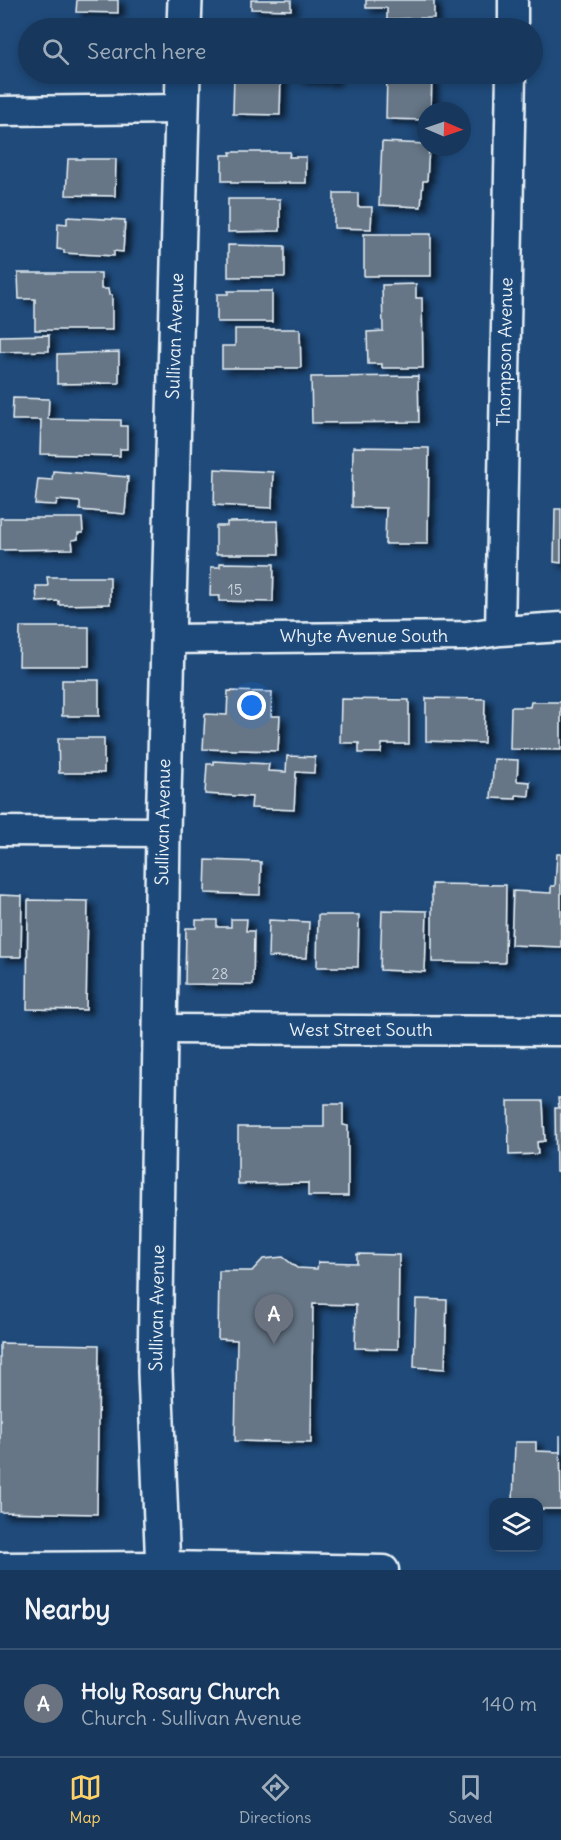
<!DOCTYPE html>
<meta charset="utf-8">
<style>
:root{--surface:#17385c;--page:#244365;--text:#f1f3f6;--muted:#9eacbb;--line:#365272;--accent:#ffd166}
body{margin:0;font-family:Delius,sans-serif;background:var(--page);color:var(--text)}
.controls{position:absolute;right:18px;bottom:18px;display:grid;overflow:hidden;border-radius:12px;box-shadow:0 3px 9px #0003}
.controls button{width:54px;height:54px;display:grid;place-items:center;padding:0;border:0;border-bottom:2px solid var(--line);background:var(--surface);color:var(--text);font:30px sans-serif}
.compass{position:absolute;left:417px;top:102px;width:54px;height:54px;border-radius:50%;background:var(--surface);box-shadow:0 3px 9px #0003;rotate:92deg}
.you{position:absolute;left:252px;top:706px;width:21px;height:21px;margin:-15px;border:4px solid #fff;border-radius:50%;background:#1a73e8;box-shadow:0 0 0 9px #1a73e833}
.badge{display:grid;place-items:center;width:39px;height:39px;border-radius:50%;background:var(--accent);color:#fff;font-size:20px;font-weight:700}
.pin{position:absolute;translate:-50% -50px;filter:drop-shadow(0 2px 3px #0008)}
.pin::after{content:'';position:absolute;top:32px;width:21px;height:18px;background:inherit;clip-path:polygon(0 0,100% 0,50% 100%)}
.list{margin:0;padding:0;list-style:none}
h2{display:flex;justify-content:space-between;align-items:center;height:78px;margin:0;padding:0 24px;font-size:26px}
h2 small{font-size:20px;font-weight:400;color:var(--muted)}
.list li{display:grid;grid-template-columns:39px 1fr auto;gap:18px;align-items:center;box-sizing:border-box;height:108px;padding:0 24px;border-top:2px solid var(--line)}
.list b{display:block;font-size:22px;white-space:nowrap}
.list p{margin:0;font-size:20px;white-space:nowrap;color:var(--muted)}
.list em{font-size:20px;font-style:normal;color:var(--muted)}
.icon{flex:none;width:33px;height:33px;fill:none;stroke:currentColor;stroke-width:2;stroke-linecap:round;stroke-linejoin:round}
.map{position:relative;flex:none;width:561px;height:1570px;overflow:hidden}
.search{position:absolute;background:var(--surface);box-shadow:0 3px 9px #0003;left:18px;right:18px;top:18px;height:66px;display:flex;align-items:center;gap:15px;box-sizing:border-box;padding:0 21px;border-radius:33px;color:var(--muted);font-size:22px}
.sheet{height:186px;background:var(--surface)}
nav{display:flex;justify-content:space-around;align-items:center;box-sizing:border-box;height:84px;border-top:2px solid var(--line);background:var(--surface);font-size:16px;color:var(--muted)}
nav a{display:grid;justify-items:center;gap:3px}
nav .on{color:var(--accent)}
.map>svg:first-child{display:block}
</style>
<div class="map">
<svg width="561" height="1570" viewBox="0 0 561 1570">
<defs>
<filter id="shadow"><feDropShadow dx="6" dy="4" stdDeviation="3" flood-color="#0009"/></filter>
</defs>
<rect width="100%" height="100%" fill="#1f4a7a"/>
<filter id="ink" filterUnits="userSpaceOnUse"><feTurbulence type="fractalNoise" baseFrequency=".0167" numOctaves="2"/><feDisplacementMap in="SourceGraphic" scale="12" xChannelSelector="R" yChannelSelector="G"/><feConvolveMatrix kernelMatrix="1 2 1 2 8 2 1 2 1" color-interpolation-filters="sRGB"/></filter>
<g filter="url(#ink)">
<path fill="#667686" stroke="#e8f1f8" stroke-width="1.5" filter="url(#shadow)" d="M 77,0 L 118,0 L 118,13 L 76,12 Z
M 251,0 L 291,0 L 291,10 L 251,9 Z
M 366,0 L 434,0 L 434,18 L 387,19 L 387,8 L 366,8 Z
M 234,74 L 281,74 L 280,115 L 233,114 Z
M 299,74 L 334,74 L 334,81 L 298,79 Z
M 387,74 L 432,74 L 431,111 L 426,111 L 426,120 L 386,119 Z
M 382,142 L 426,144 L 426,147 L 429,147 L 427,181 L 423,181 L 421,207 L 379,205 Z
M 230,152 L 290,152 L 289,157 L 306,157 L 306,183 L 231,183 L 231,181 L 222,181 L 222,155 L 231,155 Z
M 68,159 L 116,159 L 115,196 L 66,195 Z
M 334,193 L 358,193 L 358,207 L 372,207 L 371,229 L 334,228 Z
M 228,199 L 280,199 L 280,231 L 228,232 Z
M 67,217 L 125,220 L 123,252 L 114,251 L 114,256 L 64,253 L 64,250 L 57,249 L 58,223 L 67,224 Z
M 364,234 L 431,234 L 431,276 L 364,276 Z
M 228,245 L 285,246 L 285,277 L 228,277 Z
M 18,273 L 101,273 L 101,289 L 108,289 L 109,295 L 112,295 L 112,330 L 35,330 L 35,299 L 19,299 Z
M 416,284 L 416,298 L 422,298 L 423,368 L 382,368 L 382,364 L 368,364 L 367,332 L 383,331 L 382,285 Z
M 228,291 L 272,291 L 272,322 L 217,322 L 217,294 L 228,294 Z
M 235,329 L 300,329 L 301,368 L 222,368 L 222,346 L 235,346 Z
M 49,335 L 49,351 L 0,352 L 0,336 Z
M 119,352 L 119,383 L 57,384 L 57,354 Z
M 418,376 L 419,422 L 312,423 L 311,377 Z
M 13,398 L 49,399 L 48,419 L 121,420 L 121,426 L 127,426 L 127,449 L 120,449 L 120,456 L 40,454 L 41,420 L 12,420 Z
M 353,447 L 429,448 L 428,544 L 385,544 L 386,508 L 352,507 Z
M 215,469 L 273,472 L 272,508 L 214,505 Z
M 53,471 L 128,477 L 125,514 L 80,510 L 80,502 L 57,500 L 56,505 L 35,504 L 38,479 L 52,480 Z
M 555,509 L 561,509 L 561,563 L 554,562 Z
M 0,518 L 82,518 L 83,533 L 78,533 L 78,539 L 72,540 L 73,549 L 0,550 Z
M 278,521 L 279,554 L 216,554 L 216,526 L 227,526 L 227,522 Z
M 220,563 L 274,564 L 273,602 L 219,601 L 220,596 L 210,596 L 211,567 L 220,567 Z
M 47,577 L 110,577 L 110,604 L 59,605 L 59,601 L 37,602 L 36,586 L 48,586 Z
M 20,627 L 89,627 L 89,666 L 19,666 Z
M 62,680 L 99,680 L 99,716 L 62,716 Z
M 228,691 L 272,692 L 271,716 L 280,716 L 278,751 L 203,749 L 205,714 L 227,715 Z
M 426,698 L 485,699 L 484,743 L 426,741 Z
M 341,699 L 409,700 L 409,744 L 382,744 L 381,753 L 359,753 L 359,743 L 340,743 Z
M 531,702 L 561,702 L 561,750 L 510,749 L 511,707 L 530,707 Z
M 58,738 L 104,738 L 104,773 L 59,773 Z
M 287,756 L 315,757 L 314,773 L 296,772 L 294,810 L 251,808 L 252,797 L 205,794 L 207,764 L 214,764 L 214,761 L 269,764 L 268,771 L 286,772 Z
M 494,759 L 518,760 L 517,781 L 530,782 L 529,796 L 516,795 L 516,799 L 491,798 Z
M 557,854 L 561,854 L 561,947 L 511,945 L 513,891 L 551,893 L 551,886 L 555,886 Z
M 206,860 L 261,862 L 260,895 L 205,893 Z
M 432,884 L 506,885 L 505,963 L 432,962 Z
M 0,895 L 22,896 L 21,957 L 0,957 Z
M 28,900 L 88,901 L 86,1010 L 27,1009 Z
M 382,910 L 427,911 L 425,972 L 380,970 Z
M 318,915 L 359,915 L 358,967 L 317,967 Z
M 231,919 L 247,919 L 246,931 L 254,931 L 253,985 L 185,984 L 186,928 L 196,928 L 196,920 L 217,920 L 217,927 L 231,927 Z
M 269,920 L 309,922 L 307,958 L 268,957 Z
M 558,1098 L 561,1098 L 561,1172 L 556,1172 L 555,1108 L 559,1108 Z
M 508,1101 L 543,1101 L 545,1141 L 537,1142 L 538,1154 L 509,1155 Z
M 324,1104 L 343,1104 L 343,1125 L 348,1126 L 348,1196 L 308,1196 L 308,1183 L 238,1184 L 238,1127 L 324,1127 Z
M 357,1254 L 399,1255 L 398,1349 L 355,1348 L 356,1305 L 313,1304 L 311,1443 L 235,1441 L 237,1340 L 218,1339 L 219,1271 L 252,1271 L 263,1259 L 283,1257 L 297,1268 L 317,1269 L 318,1262 L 357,1263 Z
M 416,1299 L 447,1300 L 445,1369 L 414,1367 Z
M 0,1343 L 99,1345 L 97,1514 L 0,1512 Z
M 560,1435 L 561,1509 L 538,1509 L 538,1502 L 513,1502 L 515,1442 L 536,1442 L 536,1451 L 560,1452 Z"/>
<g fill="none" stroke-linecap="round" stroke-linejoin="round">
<defs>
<path id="street" d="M 513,28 L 513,0
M 0,111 L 182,109
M 500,631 L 511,74
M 167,639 L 467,636 L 500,631 L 561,627
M 0,831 L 163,832
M 161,1029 L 561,1031
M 0,1567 L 163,1566 L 384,1570"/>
<path id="secondary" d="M 184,28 L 185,0
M 163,1570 L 155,1372 L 163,832 L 183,74"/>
</defs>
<use href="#street" stroke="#e8f1f8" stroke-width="33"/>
<use href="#secondary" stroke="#e8f1f8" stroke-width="38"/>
<use href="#street" stroke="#1f4a7a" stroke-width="28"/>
<use href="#secondary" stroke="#1f4a7a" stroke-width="33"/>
</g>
</g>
<g text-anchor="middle" stroke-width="5" stroke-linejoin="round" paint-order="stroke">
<g font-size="15" fill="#c8d2dc">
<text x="235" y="595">15</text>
<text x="220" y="979">28</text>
</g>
<g font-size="18" fill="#e8f1f8" stroke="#1f4a7a">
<text transform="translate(175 336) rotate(-88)" y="6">Sullivan Avenue</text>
<text transform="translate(505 352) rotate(-89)" y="6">Thompson Avenue</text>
<text x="364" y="642">Whyte Avenue South</text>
<text transform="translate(163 822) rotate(-89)" y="6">Sullivan Avenue</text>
<text x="361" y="1036">West Street South</text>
<text transform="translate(157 1308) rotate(-89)" y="6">Sullivan Avenue</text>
</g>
</g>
</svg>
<div class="controls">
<button><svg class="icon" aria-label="layers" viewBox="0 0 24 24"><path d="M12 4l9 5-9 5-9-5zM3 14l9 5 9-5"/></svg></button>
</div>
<svg class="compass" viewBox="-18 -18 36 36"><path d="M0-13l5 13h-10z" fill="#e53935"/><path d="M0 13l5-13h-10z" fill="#9eacbb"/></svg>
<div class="you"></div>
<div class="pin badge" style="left:274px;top:1344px;background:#6b7280">A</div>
<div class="search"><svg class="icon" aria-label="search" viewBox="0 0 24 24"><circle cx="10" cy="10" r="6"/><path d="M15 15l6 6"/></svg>Search here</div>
</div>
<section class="sheet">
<h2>Nearby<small></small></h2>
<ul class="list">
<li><span class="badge" style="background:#6b7280">A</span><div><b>Holy Rosary Church</b><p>Church · Sullivan Avenue</p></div><em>140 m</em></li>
</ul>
</section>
<nav>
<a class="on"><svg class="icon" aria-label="map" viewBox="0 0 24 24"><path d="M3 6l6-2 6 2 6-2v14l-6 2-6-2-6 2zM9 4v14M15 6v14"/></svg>Map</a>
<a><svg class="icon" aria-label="directions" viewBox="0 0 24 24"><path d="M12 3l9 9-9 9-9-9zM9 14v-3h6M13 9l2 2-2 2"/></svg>Directions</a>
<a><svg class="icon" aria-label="saved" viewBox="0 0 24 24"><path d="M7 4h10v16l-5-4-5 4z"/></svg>Saved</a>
</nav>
